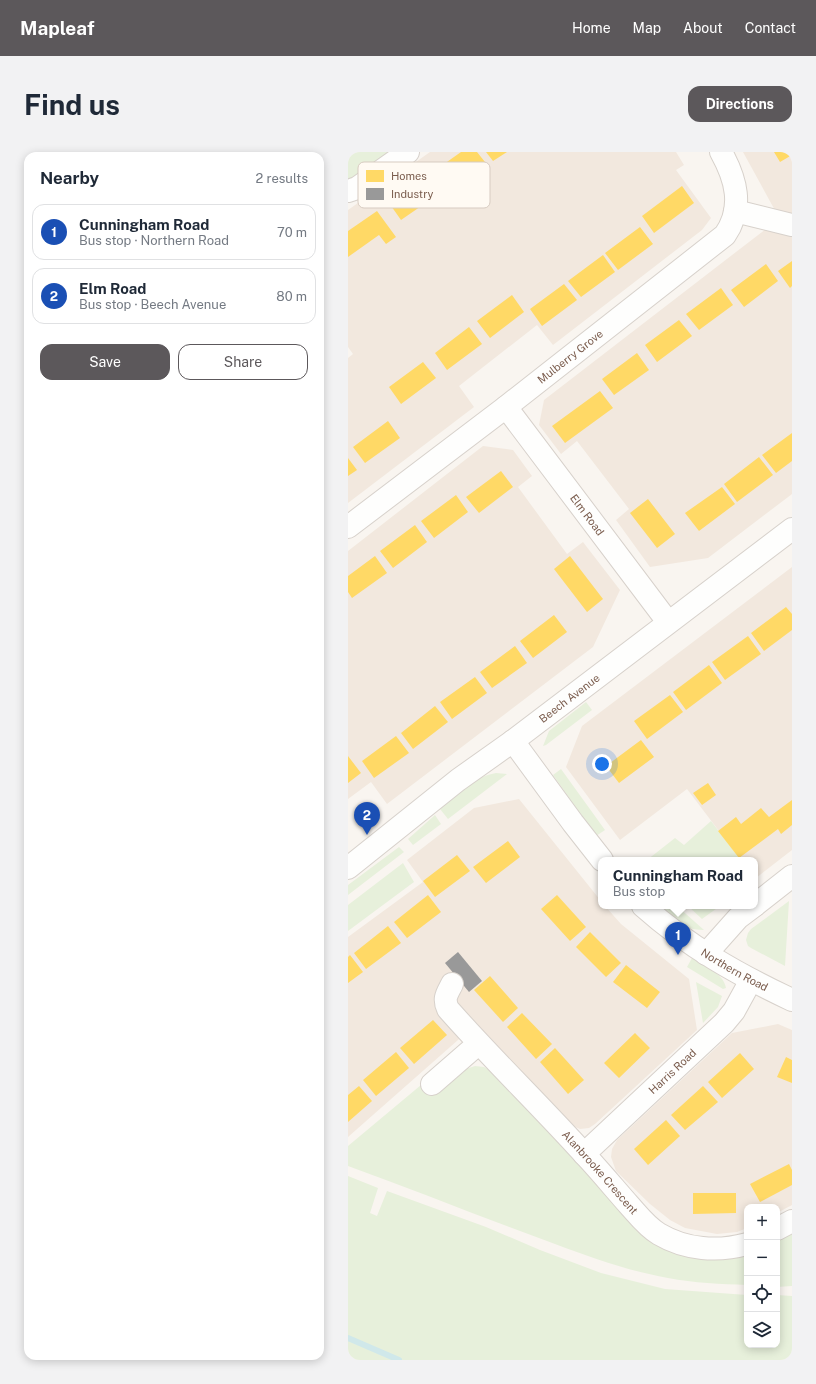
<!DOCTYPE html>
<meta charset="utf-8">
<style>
:root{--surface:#fff;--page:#f2f2f3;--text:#1f2937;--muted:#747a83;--line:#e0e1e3;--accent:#5c585b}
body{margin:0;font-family:"Public Sans",sans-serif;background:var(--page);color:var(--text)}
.controls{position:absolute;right:12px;bottom:12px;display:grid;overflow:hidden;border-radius:8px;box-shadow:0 2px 10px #0003}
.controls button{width:36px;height:36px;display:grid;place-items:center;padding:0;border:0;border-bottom:1px solid var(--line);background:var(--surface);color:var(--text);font:20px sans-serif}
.you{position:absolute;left:254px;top:612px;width:14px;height:14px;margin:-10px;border:3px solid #fff;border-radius:50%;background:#1a73e8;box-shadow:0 0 0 6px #1a73e833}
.badge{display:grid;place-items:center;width:26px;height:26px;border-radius:50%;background:var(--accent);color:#fff;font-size:13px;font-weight:700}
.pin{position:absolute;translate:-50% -33px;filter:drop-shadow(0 1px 2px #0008)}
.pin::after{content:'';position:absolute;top:21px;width:14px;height:12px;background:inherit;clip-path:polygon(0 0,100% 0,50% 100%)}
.popup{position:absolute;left:250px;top:705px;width:160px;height:52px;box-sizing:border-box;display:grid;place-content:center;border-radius:8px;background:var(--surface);filter:drop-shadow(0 1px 3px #0005);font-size:13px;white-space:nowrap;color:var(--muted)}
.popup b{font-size:15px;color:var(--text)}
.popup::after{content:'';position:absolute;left:50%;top:100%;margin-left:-8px;border:8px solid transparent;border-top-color:var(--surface)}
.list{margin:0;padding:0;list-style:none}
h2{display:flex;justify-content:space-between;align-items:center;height:52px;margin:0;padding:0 16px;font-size:17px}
h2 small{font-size:13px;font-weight:400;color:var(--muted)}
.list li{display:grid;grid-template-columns:26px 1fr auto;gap:12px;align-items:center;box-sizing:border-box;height:56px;margin:0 8px 8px;padding:0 8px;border:1px solid var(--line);border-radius:12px}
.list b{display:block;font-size:15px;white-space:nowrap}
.list p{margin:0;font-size:13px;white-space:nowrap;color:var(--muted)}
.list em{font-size:13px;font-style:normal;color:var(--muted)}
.actions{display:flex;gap:8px;padding:12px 16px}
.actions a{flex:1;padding:9px 0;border:1px solid var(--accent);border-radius:12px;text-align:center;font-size:14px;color:var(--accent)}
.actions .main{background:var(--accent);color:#fff}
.icon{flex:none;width:22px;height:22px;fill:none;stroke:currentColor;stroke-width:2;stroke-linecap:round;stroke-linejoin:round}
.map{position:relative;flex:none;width:444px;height:1208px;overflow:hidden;border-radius:12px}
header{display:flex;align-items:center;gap:24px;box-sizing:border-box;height:56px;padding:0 20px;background:var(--accent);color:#fff}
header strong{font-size:19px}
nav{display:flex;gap:22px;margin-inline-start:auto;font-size:14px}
.intro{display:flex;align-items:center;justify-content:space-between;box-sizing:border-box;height:96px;padding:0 24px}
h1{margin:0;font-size:28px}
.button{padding:10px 18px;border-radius:12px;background:var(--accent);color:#fff;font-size:14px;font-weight:700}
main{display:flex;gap:24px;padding:0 24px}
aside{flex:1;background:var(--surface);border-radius:12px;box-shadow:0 2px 10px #0003}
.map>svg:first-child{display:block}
</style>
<header>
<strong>Mapleaf</strong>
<nav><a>Home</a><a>Map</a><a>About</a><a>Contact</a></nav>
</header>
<div class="intro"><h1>Find us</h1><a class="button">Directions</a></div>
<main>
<aside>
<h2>Nearby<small>2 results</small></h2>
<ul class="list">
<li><span class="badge" style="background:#1a4fb4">1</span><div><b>Cunningham Road</b><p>Bus stop · Northern Road</p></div><em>70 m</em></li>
<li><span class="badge" style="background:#1a4fb4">2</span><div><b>Elm Road</b><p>Bus stop · Beech Avenue</p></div><em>80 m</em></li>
</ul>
<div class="actions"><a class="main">Save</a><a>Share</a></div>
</aside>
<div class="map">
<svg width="444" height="1208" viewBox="0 0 444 1208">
<rect width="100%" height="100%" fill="#f9f5f0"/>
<path fill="#f2e8de" d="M 82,0 L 328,0 L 336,13 L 328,18 L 363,66 L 354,78 L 205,193 L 189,173 L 111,234 L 126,255 L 0,351 L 0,206 L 5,202 L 0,195 L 0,58 Z
M 395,0 L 444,0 L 444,65 L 429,62 Z
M 423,73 L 444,78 L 444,342 L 360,406 L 302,415 L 268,368 L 281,357 L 229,289 L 213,302 L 191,273 L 196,248 Z
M 135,294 L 165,298 L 184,324 L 170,335 L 219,402 L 235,390 L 272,438 L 245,495 L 39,652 L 23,630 L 0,647 L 0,399 Z
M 444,415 L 444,698 L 408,726 L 407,708 L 393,708 L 339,637 L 272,688 L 218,615 L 234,574 Z
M 171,647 L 253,749 L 253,754 L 257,754 L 273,772 L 341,827 L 349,878 L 247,972 L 241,976 L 232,977 L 223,973 L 127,873 L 0,985 L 0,785 L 75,730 L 59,708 L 126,656 Z
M 430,872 L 444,878 L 444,1053 L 429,1061 L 429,1055 L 399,1055 L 399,1076 L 389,1080 L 369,1082 L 337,1076 L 322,1068 L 302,1052 L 268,1019 L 263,1005 L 264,997 L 269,988 L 384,881 Z"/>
<path fill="#e7f0db" d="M 0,0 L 49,0 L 0,29 Z
M 238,550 L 244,558 L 198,593 L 195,594 L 201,579 Z
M 213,617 L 257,678 L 248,684 L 205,623 Z
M 148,621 L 159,622 L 100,667 L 92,657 C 109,642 125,625 148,621 Z
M 87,663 L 93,672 L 65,693 L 60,687 Z
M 363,669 L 393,708 L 299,708 L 327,686 L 336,693 Z
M 51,695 L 56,700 L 0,743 L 0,733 Z
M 55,711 L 66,730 L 0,779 L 0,753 Z
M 441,749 L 437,814 L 403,796 L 400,794 L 398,788 L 400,781 L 403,777 Z
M 313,754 L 329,754 L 356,778 C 334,778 328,767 313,754 Z
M 340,754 L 372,754 L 354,767 Z
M 344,806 C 355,814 376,821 378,836 L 375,837 L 339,815 Z
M 348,830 L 374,844 L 370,855 L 355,871 Z
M 127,914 L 136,915 L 143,919 L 293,1078 L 399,1099 L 399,1133 C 373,1132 346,1131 320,1126 C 281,1119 244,1106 207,1092 C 138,1067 69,1039 0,1014 L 0,994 L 73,933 L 83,944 L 112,919 Z
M 0,1024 L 30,1036 L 22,1061 L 29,1064 L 39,1039 L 138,1075 L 192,1098 L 253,1121 L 317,1137 L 399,1143 L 399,1193 L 429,1193 L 429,1143 L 444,1144 L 444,1208 L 0,1208 Z
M 444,1077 L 444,1134 L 429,1135 L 429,1084 Z"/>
<path fill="#ffd966" d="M 113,0 L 129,0 L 137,10 L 53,68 L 41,51 Z
M 138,0 L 159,0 L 145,9 Z
M 426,0 L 444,0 L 444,3 L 432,10 Z
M 334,34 L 346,51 L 306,81 L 294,64 Z
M 29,59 L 48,85 L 38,92 L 31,83 L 0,105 L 0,79 Z
M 292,75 L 305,92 L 270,118 L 257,101 Z
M 255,103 L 267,120 L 233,145 L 220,129 Z
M 444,109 L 444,134 L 442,136 L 430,119 Z
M 418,112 L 430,129 L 396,155 L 383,138 Z
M 216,132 L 229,148 L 194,174 L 182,157 Z
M 373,136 L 385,153 L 351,178 L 338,162 Z
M 164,143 L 176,160 L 142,186 L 129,169 Z
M 331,168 L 344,184 L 309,210 L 297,193 Z
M 121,175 L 134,192 L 99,218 L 87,201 Z
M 289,201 L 301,218 L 266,243 L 254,227 Z
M 75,210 L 88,226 L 53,252 L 41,235 Z
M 252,239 L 265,256 L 217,291 L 204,274 Z
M 40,269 L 52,286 L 17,311 L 5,295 Z
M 444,281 L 444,309 L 428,321 L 414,303 Z
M 411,305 L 425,323 L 389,350 L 376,332 Z
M 0,306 L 9,318 L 0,324 Z
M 153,319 L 165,335 L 131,361 L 118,345 Z
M 374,335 L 387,352 L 351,379 L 337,361 Z
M 108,343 L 120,360 L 86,386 L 73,369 Z
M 300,347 L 327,382 L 309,396 L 282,361 Z
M 67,373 L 79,390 L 45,416 L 32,399 Z
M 27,404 L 39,421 L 4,446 L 0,440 L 0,424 Z
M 222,404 L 255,447 L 239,460 L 206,417 Z
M 438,455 L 444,462 L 444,478 L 416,499 L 403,481 Z
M 206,463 L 219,480 L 185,506 L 172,489 Z
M 400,484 L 413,502 L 377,528 L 364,510 Z
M 167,494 L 179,511 L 144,536 L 132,520 Z
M 361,513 L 374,531 L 338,558 L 325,540 Z
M 127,525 L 139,541 L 104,567 L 92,550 Z
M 322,543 L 335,560 L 299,587 L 286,569 Z
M 87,554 L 100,570 L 65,597 L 53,581 Z
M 48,584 L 61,601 L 26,626 L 14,609 Z
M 293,588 L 306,605 L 271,631 L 258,614 Z
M 0,604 L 13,621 L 0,631 Z
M 360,631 L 368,643 L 354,653 L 345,641 Z
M 444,648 L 444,673 L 433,682 L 430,677 L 391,706 L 370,679 L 388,665 L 393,672 L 413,656 L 421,665 Z
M 160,689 L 172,705 L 138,731 L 125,715 Z
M 109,703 L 122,719 L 87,745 L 75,729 Z
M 80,743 L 93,760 L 59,786 L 46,770 Z
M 209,743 L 238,775 L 222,789 L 193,757 Z
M 40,774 L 53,791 L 18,817 L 6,801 Z
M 242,780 L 273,811 L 258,825 L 228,795 Z
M 2,803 L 15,820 L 0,831 L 0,805 Z
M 278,813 L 312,840 L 299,856 L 265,830 Z
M 142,824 L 170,856 L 155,870 L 126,838 Z
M 174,861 L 204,892 L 188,907 L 159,875 Z
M 85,868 L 99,883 L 66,912 L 52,896 Z
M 287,881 L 302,896 L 271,926 L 256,911 Z
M 207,896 L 236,928 L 220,942 L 192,910 Z
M 48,900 L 61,916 L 28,944 L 15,928 Z
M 392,901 L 406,917 L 374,946 L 360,930 Z
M 438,905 L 444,908 L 444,931 L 429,925 Z
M 11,934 L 24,949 L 0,970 L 0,943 Z
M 355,934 L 370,950 L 337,978 L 323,963 Z
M 318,968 L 332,984 L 300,1013 L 286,997 Z
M 441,1012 L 444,1018 L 444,1033 L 412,1050 L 402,1032 Z
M 345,1041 L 388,1041 L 388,1061 L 345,1062 Z"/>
<path fill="#999" d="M 110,800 L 134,829 L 121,840 L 97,811 Z"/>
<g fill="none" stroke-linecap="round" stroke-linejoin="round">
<path stroke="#d0e8ea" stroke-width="6" d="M 0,1186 L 51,1208"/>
<defs>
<g id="minor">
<path d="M 0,39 L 9,36 L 60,0"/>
<path d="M 387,59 L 444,73"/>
<path id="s1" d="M 158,255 L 320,470"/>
<path id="s2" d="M 0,375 L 158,255 L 377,83 C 396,55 388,27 373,0"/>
<path d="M 165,589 L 225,671 L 254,708"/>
<path id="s3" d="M 0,716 L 110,628 L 165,589 L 444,377"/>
<path d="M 407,753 L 444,724"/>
<path id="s4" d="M 295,754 C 341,795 389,822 444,848"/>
<path d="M 358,802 L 390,766 L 406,754"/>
<path id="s5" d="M 104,832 C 99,842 95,846 100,857 C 144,907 192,953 237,1003 C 252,1019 266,1036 281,1053 C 290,1063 299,1075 311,1082 C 338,1098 370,1100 399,1092"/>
<path d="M 84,932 L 130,892"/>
<path id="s6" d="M 236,1002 L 376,871 L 386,859 L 403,828"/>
<path d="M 429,1077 L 444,1069"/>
</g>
</defs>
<use href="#minor" stroke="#d7d1cb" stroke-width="24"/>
<use href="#minor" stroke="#fefefd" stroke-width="22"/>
</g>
<g text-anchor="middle" stroke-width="4" stroke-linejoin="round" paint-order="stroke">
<g font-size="11" fill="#7a5c4d" stroke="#fffaf3">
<text dy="4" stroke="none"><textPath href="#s2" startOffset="280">Mulberry Grove</textPath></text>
<text dy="4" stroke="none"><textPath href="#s1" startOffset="135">Elm Road</textPath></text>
<text dy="4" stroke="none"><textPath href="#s3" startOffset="279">Beech Avenue</textPath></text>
<text dy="4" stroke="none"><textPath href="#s4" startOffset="112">Northern Road</textPath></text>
<text dy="4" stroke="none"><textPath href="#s6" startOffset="121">Harris Road</textPath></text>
<text dy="4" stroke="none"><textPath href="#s5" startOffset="250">Alanbrooke Crescent</textPath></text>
</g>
</g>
<rect x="10" y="10" width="132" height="46" rx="6" fill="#fffaf3" stroke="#d7cbc1" stroke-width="1"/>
<rect x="18" y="18" width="18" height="12" fill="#ffd966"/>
<rect x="18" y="36" width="18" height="12" fill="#999"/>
<g font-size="11" fill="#7a5c4d">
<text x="43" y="28">Homes</text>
<text x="43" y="46">Industry</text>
</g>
</svg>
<div class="controls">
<button>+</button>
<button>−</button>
<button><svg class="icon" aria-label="locate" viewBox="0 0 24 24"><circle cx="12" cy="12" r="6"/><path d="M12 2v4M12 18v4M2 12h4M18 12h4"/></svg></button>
<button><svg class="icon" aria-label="layers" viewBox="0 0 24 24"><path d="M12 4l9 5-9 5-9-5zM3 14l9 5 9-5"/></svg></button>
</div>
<div class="you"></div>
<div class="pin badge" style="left:330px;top:803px;background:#1a4fb4">1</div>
<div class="popup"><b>Cunningham Road</b>Bus stop</div>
<div class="pin badge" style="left:19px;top:683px;background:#1a4fb4">2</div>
</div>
</main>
